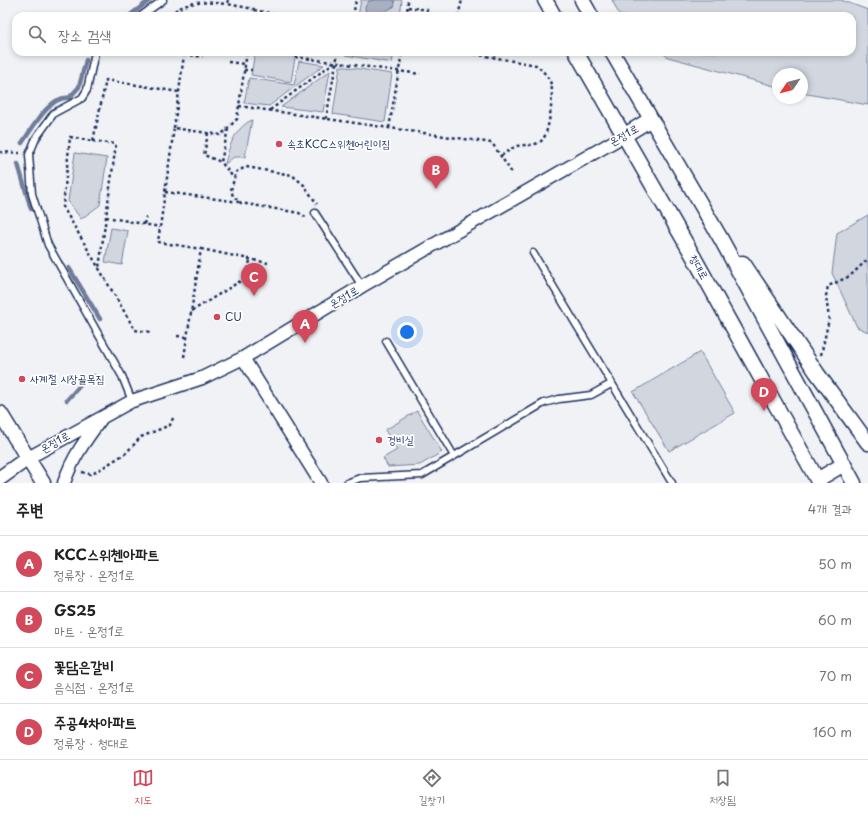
<!DOCTYPE html>
<html lang="ko">
<meta charset="utf-8">
<style>
:root{--surface:#fff;--page:#f2f2f2;--text:#222;--muted:#767676;--line:#e0e0e0;--accent:#d1495b}
body{margin:0;font-family:"Playpen Sans","Poor Story",sans-serif;background:var(--page);color:var(--text)}
.compass{position:absolute;left:772px;top:68px;width:36px;height:36px;border-radius:50%;background:var(--surface);box-shadow:0 2px 6px #0003;rotate:235deg}
.you{position:absolute;left:407px;top:332px;width:14px;height:14px;margin:-10px;border:3px solid #fff;border-radius:50%;background:#1a73e8;box-shadow:0 0 0 6px #1a73e833}
.badge{display:grid;place-items:center;width:26px;height:26px;border-radius:50%;background:var(--accent);color:#fff;font-size:13px;font-weight:700}
.pin{position:absolute;translate:-50% -33px;filter:drop-shadow(0 1px 2px #0008)}
.pin::after{content:'';position:absolute;top:21px;width:14px;height:12px;background:inherit;clip-path:polygon(0 0,100% 0,50% 100%)}
.list{margin:0;padding:0;list-style:none}
h2{display:flex;justify-content:space-between;align-items:center;height:52px;margin:0;padding:0 16px;font-size:17px}
h2 small{font-size:13px;font-weight:400;color:var(--muted)}
.list li{display:grid;grid-template-columns:26px 1fr auto;gap:12px;align-items:center;box-sizing:border-box;height:56px;padding:0 16px;border-top:1px solid var(--line)}
.list b{display:block;font-size:15px;white-space:nowrap}
.list p{margin:0;font-size:13px;white-space:nowrap;color:var(--muted)}
.list em{font-size:13px;font-style:normal;color:var(--muted)}
.icon{flex:none;width:22px;height:22px;fill:none;stroke:currentColor;stroke-width:2;stroke-linecap:round;stroke-linejoin:round}
.map{position:relative;flex:none;width:868px;height:483px;overflow:hidden}
.search{position:absolute;background:var(--surface);box-shadow:0 2px 6px #0003;left:12px;right:12px;top:12px;height:44px;display:flex;align-items:center;gap:10px;box-sizing:border-box;padding:0 14px;border-radius:12px;color:var(--muted);font-size:15px}
.sheet{height:276px;background:var(--surface)}
nav{display:flex;justify-content:space-around;align-items:center;box-sizing:border-box;height:56px;border-top:1px solid var(--line);background:var(--surface);font-size:11px;color:var(--muted)}
nav a{display:grid;justify-items:center;gap:2px}
nav .on{color:var(--accent)}
.map>svg:first-child{display:block}
</style>
<div class="map">
<svg width="868" height="483" viewBox="0 0 868 483">
<rect width="100%" height="100%" fill="#f1f2f5"/>
<filter id="ink" filterUnits="userSpaceOnUse"><feTurbulence type="fractalNoise" baseFrequency=".025" numOctaves="2"/><feDisplacementMap in="SourceGraphic" scale="8" xChannelSelector="R" yChannelSelector="G"/><feConvolveMatrix kernelMatrix="1 2 1 2 8 2 1 2 1" color-interpolation-filters="sRGB"/></filter>
<g filter="url(#ink)">
<path fill="#d2d6df" stroke="#76829e" d="M 361,0 L 402,0 L 400,16 L 358,16 Z
M 612,0 L 841,0 L 868,10 L 868,105 L 802,93 L 802,74 L 778,74 L 778,87 L 668,57 L 661,52 L 852,52 L 852,16 L 620,16 Z
M 255,52 L 296,52 L 291,82 L 251,75 Z
M 346,52 L 394,52 L 392,63 L 345,55 Z
M 299,61 L 324,65 L 269,106 L 244,103 L 249,78 L 294,85 Z
M 340,66 L 392,74 L 385,122 L 333,114 Z
M 330,71 L 323,112 L 281,107 Z
M 252,120 L 245,157 L 234,157 L 225,164 C 229,146 235,128 252,120 Z
M 75,153 L 107,158 L 100,205 L 81,219 L 68,201 Z
M 868,215 L 868,332 L 857,327 L 832,273 L 837,233 Z
M 111,228 L 128,231 L 122,265 L 105,262 Z
M 700,352 L 735,413 L 669,451 L 633,392 Z
M 417,411 L 442,452 L 420,465 L 388,467 L 383,458 L 397,450 L 385,430 Z"/>
<path fill="#a8b0c2" stroke="#707c9a" d="M 376,0 L 394,0 L 395,6 L 384,12 L 383,16 L 366,16 L 365,7 L 369,1 Z"/>
<g fill="none" stroke-linecap="round" stroke-linejoin="round">
<path stroke="#707c9a" stroke-width="4.5" d="M 129,16 L 150,0
M 22,143 C 32,129 50,95 69,98 L 79,87 L 86,60
M 18,164 L 31,209
M 69,268 L 100,319
M 67,400 L 84,381 L 94,376"/>
<defs>
<path id="service" d="M 141,16 L 163,0
M 95,52 L 87,90 L 82,98 L 54,113 L 36,138 L 29,155 L 32,194 L 48,245 L 122,376 L 132,401
M 315,213 L 362,286
M 533,253 L 672,483
M 386,341 L 454,456
M 347,483 L 360,478 L 422,475 L 544,403 L 559,399 L 591,395 L 611,384"/>
<path id="minor" d="M 243,358 L 321,483
M 28,458 L 132,401 L 202,378 L 243,358 L 362,286 L 625,135
M 64,483 C 72,458 86,439 101,419"/>
<path id="tertiary" d="M 545,0 L 554,16
M 582,0 L 591,16
M 576,52 L 692,254 L 819,483
M 612,52 L 721,239 L 854,483
M 625,135 L 651,119
M 743,263 L 817,373 L 868,443
M 0,413 L 43,483
M 0,478 L 28,458
M 817,480 L 844,464"/>
</defs>
<use href="#service" stroke="#1b2f5e" stroke-width="9"/>
<use href="#minor" stroke="#1b2f5e" stroke-width="15"/>
<use href="#tertiary" stroke="#1b2f5e" stroke-width="17"/>
<path stroke="#1b2f5e" stroke-width="2.5" stroke-dasharray="3 3" stroke-linecap="butt" d="M 228,0 L 227,4 L 254,9 L 253,16
M 408,7 L 427,10 L 427,16
M 254,10 L 283,16
M 407,13 L 416,14 L 416,16
M 173,16 L 173,12 C 190,0 207,2 227,4
M 353,16 L 356,0
M 407,16 L 408,0
M 458,16 L 462,0
M 167,52 L 203,57
M 463,52 L 536,65 C 542,70 548,76 551,84 C 554,93 549,132 543,139 C 537,147 525,144 517,146 C 511,148 506,153 501,156
M 295,57 L 420,74
M 228,62 L 245,64
M 244,70 L 252,70
M 239,106 L 492,143 L 512,173
M 270,110 L 336,61
M 326,119 L 338,52
M 174,128 L 184,55
M 389,128 L 402,52
M 228,129 L 221,162 L 233,177
M 208,133 L 204,155 L 221,162
M 93,141 L 116,144 L 99,268
M 0,152 L 20,153
M 165,192 L 239,202
M 106,217 L 160,227
M 306,217 L 299,213 L 241,203 L 233,196 L 231,190 L 236,172 L 246,167 L 292,175 L 304,185 L 317,204
M 144,224 L 146,217
M 201,249 L 268,263
M 192,311 L 247,277 L 250,260
M 150,332 L 135,330 L 63,207 L 70,137 L 93,141 L 106,80 L 179,92
M 177,336 L 187,337
M 821,355 L 829,319 L 826,296 L 828,286 L 850,276 L 868,259
M 184,357 L 201,249 L 158,242 L 174,128 L 221,135 L 237,119 L 247,52
M 82,472 L 90,474 L 94,473 L 126,453 L 141,437 L 170,425 L 174,416"/>
<use href="#service" stroke="#fff" stroke-width="6"/>
<use href="#minor" stroke="#fff" stroke-width="12"/>
<use href="#tertiary" stroke="#fff" stroke-width="14"/>
</g>
</g>
<g fill="#d1495b" stroke="#fff" stroke-width="1.5">
<circle cx="279" cy="144" r="4"/>
<circle cx="217" cy="317" r="4"/>
<circle cx="22" cy="379" r="4"/>
<circle cx="379" cy="440" r="4"/>
</g>
<g text-anchor="middle" stroke-width="3.5" stroke-linejoin="round" paint-order="stroke">
<g font-size="11" fill="#1b2f5e" stroke="#fff">
<text transform="translate(624 135) rotate(-30)" y="4">온정1로</text>
<text transform="translate(699 267) rotate(61)" y="4">청대로</text>
<text transform="translate(344 297) rotate(-31)" y="4">온정1로</text>
<text transform="translate(55 442) rotate(-29)" y="4">온정1로</text>
</g>
<g font-size="11" fill="#1b2f5e" stroke="#fff" text-anchor="start">
<text x="287" y="148">속초KCC스위첸어린이집</text>
<text x="225" y="321">CU</text>
<text x="30" y="383">사계절 시장골목집</text>
<text x="387" y="444">경비실</text>
</g>
</g>
</svg>
<svg class="compass" viewBox="-18 -18 36 36"><path d="M0-13l5 13h-10z" fill="#e53935"/><path d="M0 13l5-13h-10z" fill="#767676"/></svg>
<div class="you"></div>
<div class="pin badge" style="left:305px;top:343px">A</div>
<div class="pin badge" style="left:436px;top:189px">B</div>
<div class="pin badge" style="left:254px;top:296px">C</div>
<div class="pin badge" style="left:764px;top:411px">D</div>
<div class="search"><svg class="icon" aria-label="search" viewBox="0 0 24 24"><circle cx="10" cy="10" r="6"/><path d="M15 15l6 6"/></svg>장소 검색</div>
</div>
<section class="sheet">
<h2>주변<small>4개 결과</small></h2>
<ul class="list">
<li><span class="badge">A</span><div><b>KCC스위첸아파트</b><p>정류장 · 온정1로</p></div><em>50 m</em></li>
<li><span class="badge">B</span><div><b>GS25</b><p>마트 · 온정1로</p></div><em>60 m</em></li>
<li><span class="badge">C</span><div><b>꽃담은갈비</b><p>음식점 · 온정1로</p></div><em>70 m</em></li>
<li><span class="badge">D</span><div><b>주공4차아파트</b><p>정류장 · 청대로</p></div><em>160 m</em></li>
</ul>
</section>
<nav>
<a class="on"><svg class="icon" aria-label="map" viewBox="0 0 24 24"><path d="M3 6l6-2 6 2 6-2v14l-6 2-6-2-6 2zM9 4v14M15 6v14"/></svg>지도</a>
<a><svg class="icon" aria-label="directions" viewBox="0 0 24 24"><path d="M12 3l9 9-9 9-9-9zM9 14v-3h6M13 9l2 2-2 2"/></svg>길찾기</a>
<a><svg class="icon" aria-label="saved" viewBox="0 0 24 24"><path d="M7 4h10v16l-5-4-5 4z"/></svg>저장됨</a>
</nav>
